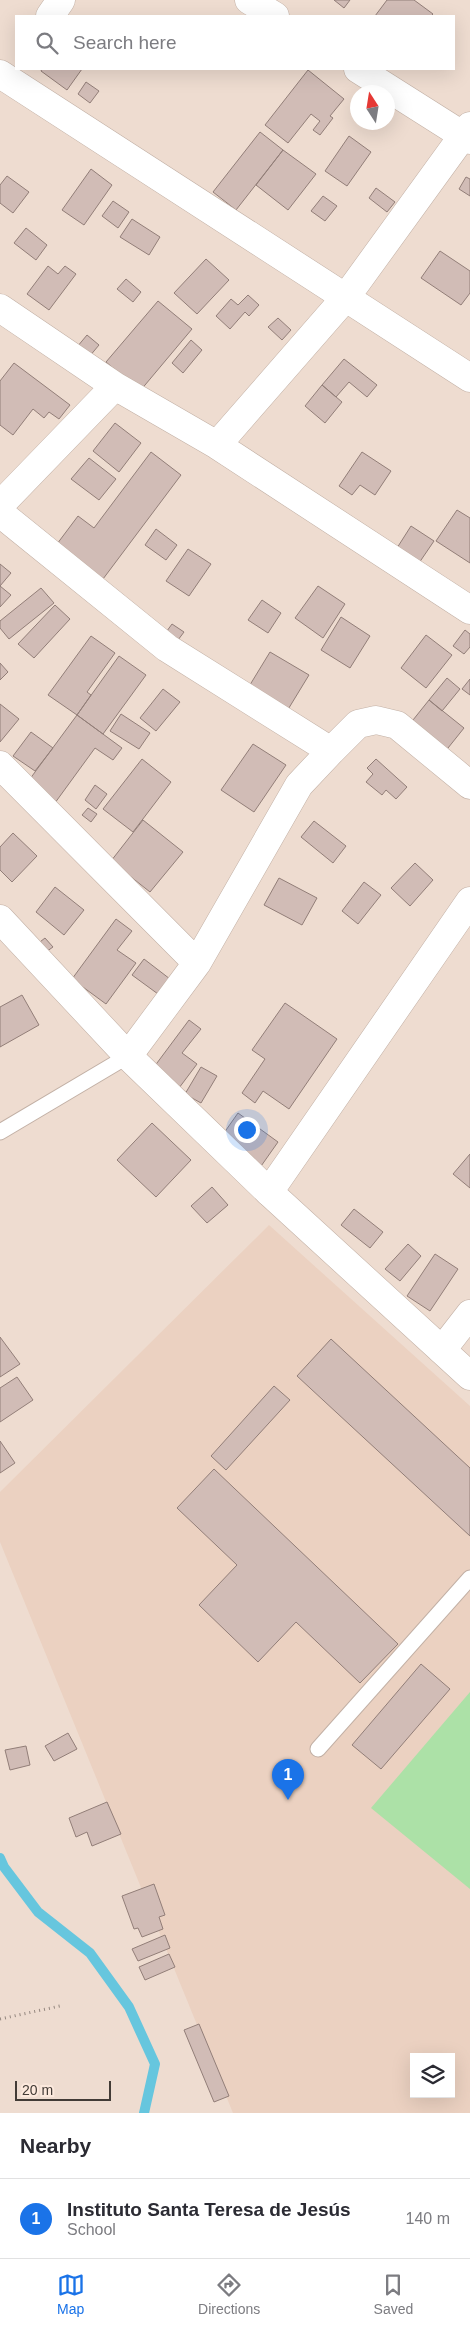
<!DOCTYPE html>
<meta charset="utf-8">
<style>
:root{--surface:#fff;--page:#f7f7f7;--text:#2b2b33;--muted:#7c7c81;--line:#e1e1e2;--accent:#1a73e8}
body{margin:0;font-family:Helvetica,sans-serif;background:var(--page);color:var(--text)}
.controls{position:absolute;right:15px;bottom:15px;display:grid;overflow:hidden;border-radius:0px;box-shadow:0 5px 20px #0002}
.controls button{width:45px;height:45px;display:grid;place-items:center;padding:0;border:0;border-bottom:1px solid var(--line);background:var(--surface);color:var(--text);font:25px sans-serif}
.compass{position:absolute;left:350px;top:85px;width:45px;height:45px;border-radius:50%;background:var(--surface);box-shadow:0 5px 20px #0002;rotate:348deg}
.scale{position:absolute;left:15px;bottom:12px;width:96px;box-sizing:border-box;padding-left:5px;border:2px solid #423b36;border-top:0;font-size:14px;line-height:18px;white-space:nowrap;color:#423b36;-webkit-text-stroke:4px #fce9dd;paint-order:stroke}
.you{position:absolute;left:246px;top:1129px;width:18px;height:18px;margin:-12px;border:4px solid #fff;border-radius:50%;background:#1a73e8;box-shadow:0 0 0 8px #1a73e833}
.badge{display:grid;place-items:center;width:32px;height:32px;border-radius:50%;background:var(--accent);color:#fff;font-size:16px;font-weight:700}
.pin{position:absolute;translate:-50% -41px;filter:drop-shadow(0 1px 2px #0008)}
.pin::after{content:'';position:absolute;top:26px;width:18px;height:15px;background:inherit;clip-path:polygon(0 0,100% 0,50% 100%)}
.list{margin:0;padding:0;list-style:none}
h2{display:flex;justify-content:space-between;align-items:center;height:65px;margin:0;padding:0 20px;font-size:21px}
h2 small{font-size:16px;font-weight:400;color:var(--muted)}
.list li{display:grid;grid-template-columns:32px 1fr auto;gap:15px;align-items:center;box-sizing:border-box;height:80px;padding:0 20px;border-top:1px solid var(--line)}
.list b{display:block;font-size:19px;white-space:nowrap}
.list p{margin:0;font-size:16px;white-space:nowrap;color:var(--muted)}
.list em{font-size:16px;font-style:normal;color:var(--muted)}
.icon{flex:none;width:28px;height:28px;fill:none;stroke:currentColor;stroke-width:2;stroke-linecap:round;stroke-linejoin:round}
.map{position:relative;flex:none;width:470px;height:2113px;overflow:hidden}
.search{position:absolute;background:var(--surface);box-shadow:0 5px 20px #0002;left:15px;right:15px;top:15px;height:55px;display:flex;align-items:center;gap:12px;box-sizing:border-box;padding:0 18px;border-radius:0px;color:var(--muted);font-size:19px}
.sheet{height:145px;background:var(--surface)}
nav{display:flex;justify-content:space-around;align-items:center;box-sizing:border-box;height:70px;border-top:1px solid var(--line);background:var(--surface);font-size:14px;color:var(--muted)}
nav a{display:grid;justify-items:center;gap:2px}
nav .on{color:var(--accent)}
.map>svg:first-child{display:block}
</style>
<div class="map">
<svg width="470" height="2113" viewBox="0 0 470 2113">
<rect width="100%" height="100%" fill="#eedcd0"/>
<path fill="#ebd1c1" fill-rule="evenodd" d="M 269,1225 L 470,1406 L 470,2113 L 233,2113 L 0,1542 L 0,1492 ZM 414,2057 L 451,2057 L 451,2094 L 414,2094 Z"/>
<path fill="#ace1a7" d="M 470,1692 L 470,1889 L 371,1808 Z"/>
<g fill="none" stroke-linecap="round" stroke-linejoin="round">
<path stroke="#66c6de" stroke-width="10" d="M 0,1858 L 4,1867 L 38,1912 L 90,1953 L 129,2007 L 155,2064 L 144,2113"/>
</g>
<path fill="#d1bcb6" stroke="#927e78" d="M 334,0 L 350,0 L 344,8 Z
M 387,0 L 414,0 L 433,14 L 431,16 L 375,16 Z
M 42,69 L 82,69 L 67,90 L 41,71 Z
M 308,70 L 344,99 L 330,116 L 333,118 L 320,135 L 313,130 L 320,121 L 311,114 L 288,143 L 265,125 Z
M 86,82 L 99,91 L 90,103 L 78,94 Z
M 260,132 L 283,150 L 236,210 L 213,192 Z
M 349,136 L 371,152 L 347,186 L 325,171 Z
M 283,150 L 316,174 L 288,210 L 256,185 Z
M 91,169 L 112,185 L 84,225 L 62,210 Z
M 7,176 L 29,192 L 13,213 L 0,203 L 0,185 Z
M 466,177 L 470,179 L 470,196 L 459,189 Z
M 376,188 L 395,202 L 387,212 L 369,198 Z
M 323,196 L 337,206 L 325,221 L 311,211 Z
M 113,201 L 129,212 L 118,228 L 102,216 Z
M 132,219 L 160,237 L 149,255 L 120,237 Z
M 26,228 L 47,245 L 36,260 L 14,243 Z
M 440,251 L 470,271 L 470,293 L 461,305 L 421,278 Z
M 206,259 L 229,280 L 197,314 L 174,293 Z
M 48,266 L 58,274 L 65,266 L 76,274 L 49,310 L 27,294 Z
M 126,279 L 141,292 L 133,302 L 117,289 Z
M 248,295 L 259,305 L 249,316 L 245,312 L 230,329 L 216,316 L 231,299 L 238,305 Z
M 158,301 L 192,329 L 140,391 L 106,362 Z
M 278,318 L 291,330 L 282,340 L 268,327 Z
M 87,335 L 99,345 L 89,357 L 77,347 Z
M 191,340 L 202,350 L 183,373 L 172,363 Z
M 344,359 L 377,385 L 367,397 L 349,382 L 336,397 L 322,385 Z
M 14,363 L 70,405 L 59,419 L 49,412 L 44,418 L 33,409 L 13,435 L 0,425 L 0,381 Z
M 322,385 L 342,402 L 325,423 L 305,406 Z
M 115,423 L 141,443 L 119,472 L 93,451 Z
M 151,452 L 181,475 L 100,583 L 54,548 L 78,516 L 94,528 Z
M 362,452 L 391,471 L 375,495 L 360,485 L 352,495 L 339,486 Z
M 89,458 L 116,479 L 99,500 L 71,479 Z
M 457,510 L 470,518 L 470,563 L 436,541 Z
M 411,526 L 434,541 L 419,563 L 397,548 Z
M 156,529 L 177,545 L 166,560 L 145,545 Z
M 188,549 L 211,564 L 189,596 L 166,581 Z
M 0,564 L 11,573 L 0,586 L 11,595 L 0,607 Z
M 318,586 L 345,604 L 323,638 L 295,618 Z
M 41,588 L 54,603 L 9,639 L 0,628 L 0,621 Z
M 262,600 L 281,613 L 268,633 L 248,620 Z
M 55,605 L 70,619 L 34,658 L 18,644 Z
M 341,617 L 370,636 L 350,668 L 321,650 Z
M 172,624 L 184,632 L 175,644 L 164,635 Z
M 465,630 L 470,634 L 470,647 L 464,654 L 453,646 Z
M 426,635 L 452,655 L 426,688 L 401,668 Z
M 91,636 L 115,653 L 87,692 L 91,695 L 77,715 L 48,695 Z
M 270,652 L 309,675 L 284,716 L 245,693 Z
M 119,656 L 146,675 L 103,734 L 77,715 Z
M 0,663 L 8,672 L 0,680 Z
M 447,678 L 460,689 L 442,711 L 429,700 Z
M 470,679 L 470,695 L 462,689 Z
M 163,689 L 180,702 L 156,731 L 140,718 Z
M 429,700 L 464,728 L 444,753 L 409,725 Z
M 0,704 L 19,719 L 0,742 Z
M 121,714 L 150,733 L 139,749 L 110,731 Z
M 77,715 L 122,748 L 113,760 L 95,748 L 52,807 L 24,787 Z
M 31,732 L 53,748 L 35,771 L 13,756 Z
M 253,744 L 286,765 L 254,812 L 221,790 Z
M 142,759 L 171,782 L 133,832 L 103,809 Z
M 376,759 L 407,787 L 396,799 L 386,790 L 382,795 L 366,782 L 373,774 L 367,768 Z
M 95,785 L 107,794 L 96,809 L 85,800 Z
M 88,808 L 97,814 L 91,822 L 82,815 Z
M 143,820 L 183,852 L 150,892 L 111,861 Z
M 314,821 L 346,846 L 333,863 L 301,837 Z
M 13,833 L 37,856 L 12,882 L 0,870 L 0,847 Z
M 415,863 L 433,880 L 410,906 L 391,888 Z
M 279,878 L 317,898 L 302,925 L 264,905 Z
M 364,882 L 381,895 L 358,924 L 342,911 Z
M 55,887 L 84,910 L 64,935 L 36,912 Z
M 116,919 L 132,931 L 117,950 L 136,963 L 106,1004 L 72,979 Z
M 45,938 L 53,947 L 43,954 L 36,945 Z
M 144,959 L 170,979 L 158,994 L 132,975 Z
M 22,995 L 39,1025 L 0,1047 L 0,1007 Z
M 285,1003 L 337,1039 L 289,1109 L 263,1091 L 255,1103 L 242,1093 L 265,1059 L 252,1050 Z
M 189,1020 L 201,1029 L 182,1053 L 197,1064 L 176,1092 L 154,1067 Z
M 201,1067 L 217,1076 L 201,1103 L 185,1094 Z
M 238,1113 L 278,1142 L 259,1169 L 219,1140 Z
M 152,1123 L 191,1160 L 156,1197 L 117,1160 Z
M 470,1154 L 470,1188 L 453,1174 Z
M 212,1187 L 228,1205 L 207,1223 L 191,1206 Z
M 354,1209 L 383,1232 L 370,1248 L 341,1225 Z
M 408,1244 L 421,1256 L 400,1281 L 385,1269 Z
M 435,1254 L 458,1269 L 430,1311 L 407,1296 Z
M 0,1337 L 20,1364 L 0,1377 Z
M 331,1339 L 470,1468 L 470,1536 L 297,1376 Z
M 17,1377 L 33,1400 L 0,1422 L 0,1388 Z
M 274,1386 L 290,1400 L 226,1470 L 211,1456 Z
M 0,1441 L 15,1463 L 0,1473 Z
M 214,1469 L 398,1644 L 360,1683 L 296,1622 L 258,1662 L 199,1605 L 237,1565 L 177,1508 Z
M 421,1664 L 450,1689 L 381,1769 L 352,1745 Z
M 68,1733 L 77,1749 L 54,1761 L 45,1746 Z
M 26,1746 L 30,1765 L 10,1770 L 5,1750 Z
M 107,1802 L 121,1834 L 92,1846 L 87,1832 L 76,1837 L 69,1818 Z
M 154,1884 L 165,1915 L 159,1917 L 163,1929 L 142,1937 L 138,1928 L 134,1929 L 122,1896 Z
M 165,1935 L 170,1948 L 138,1961 L 132,1949 Z
M 169,1954 L 175,1967 L 145,1980 L 139,1967 Z
M 199,2024 L 229,2096 L 214,2102 L 184,2030 Z"/>
<g fill="none" stroke-linecap="round" stroke-linejoin="round">
<defs>
<path id="service" d="M 0,1132 L 128,1056
M 318,1749 L 470,1578"/>
<path id="minor" d="M 249,0 L 275,16
M 50,16 L 61,0
M 358,69 L 470,140
M 0,74 L 470,378
M 0,308 L 115,386 L 217,445 L 470,610
M 217,445 L 346,297 L 470,126
M 0,505 L 115,386
M 0,513 L 167,648 L 331,751 L 299,785 L 197,963 L 128,1056
M 331,751 L 358,724 L 376,720 L 397,725 L 470,785
M 0,765 L 197,963
M 0,919 L 128,1056 L 269,1192
M 442,1350 L 470,1314"/>
<path id="tertiary" d="M 470,901 L 269,1192 L 470,1376"/>
</defs>
<use href="#service" stroke="#c2b0a5" stroke-width="17"/>
<use href="#minor" stroke="#c2b0a5" stroke-width="29"/>
<use href="#tertiary" stroke="#c2b0a5" stroke-width="29"/>
<path stroke="#94877f" stroke-width="3" stroke-dasharray="1 4" stroke-linecap="butt" d="M 0,2019 L 60,2006"/>
<use href="#service" stroke="#fff" stroke-width="15"/>
<use href="#minor" stroke="#fff" stroke-width="28"/>
<use href="#tertiary" stroke="#fff" stroke-width="28"/>
</g>
</svg>
<div class="controls">
<button><svg class="icon" aria-label="layers" viewBox="0 0 24 24"><path d="M12 4l9 5-9 5-9-5zM3 14l9 5 9-5"/></svg></button>
</div>
<svg class="compass" viewBox="-18 -18 36 36"><path d="M0-13l5 13h-10z" fill="#e53935"/><path d="M0 13l5-13h-10z" fill="#7c7c81"/></svg>
<div class="scale">20 m</div>
<div class="you"></div>
<div class="pin badge" style="left:288px;top:1800px">1</div>
<div class="search"><svg class="icon" aria-label="search" viewBox="0 0 24 24"><circle cx="10" cy="10" r="6"/><path d="M15 15l6 6"/></svg>Search here</div>
</div>
<section class="sheet">
<h2>Nearby<small></small></h2>
<ul class="list">
<li><span class="badge">1</span><div><b>Instituto Santa Teresa de Jesús</b><p>School</p></div><em>140 m</em></li>
</ul>
</section>
<nav>
<a class="on"><svg class="icon" aria-label="map" viewBox="0 0 24 24"><path d="M3 6l6-2 6 2 6-2v14l-6 2-6-2-6 2zM9 4v14M15 6v14"/></svg>Map</a>
<a><svg class="icon" aria-label="directions" viewBox="0 0 24 24"><path d="M12 3l9 9-9 9-9-9zM9 14v-3h6M13 9l2 2-2 2"/></svg>Directions</a>
<a><svg class="icon" aria-label="saved" viewBox="0 0 24 24"><path d="M7 4h10v16l-5-4-5 4z"/></svg>Saved</a>
</nav>
